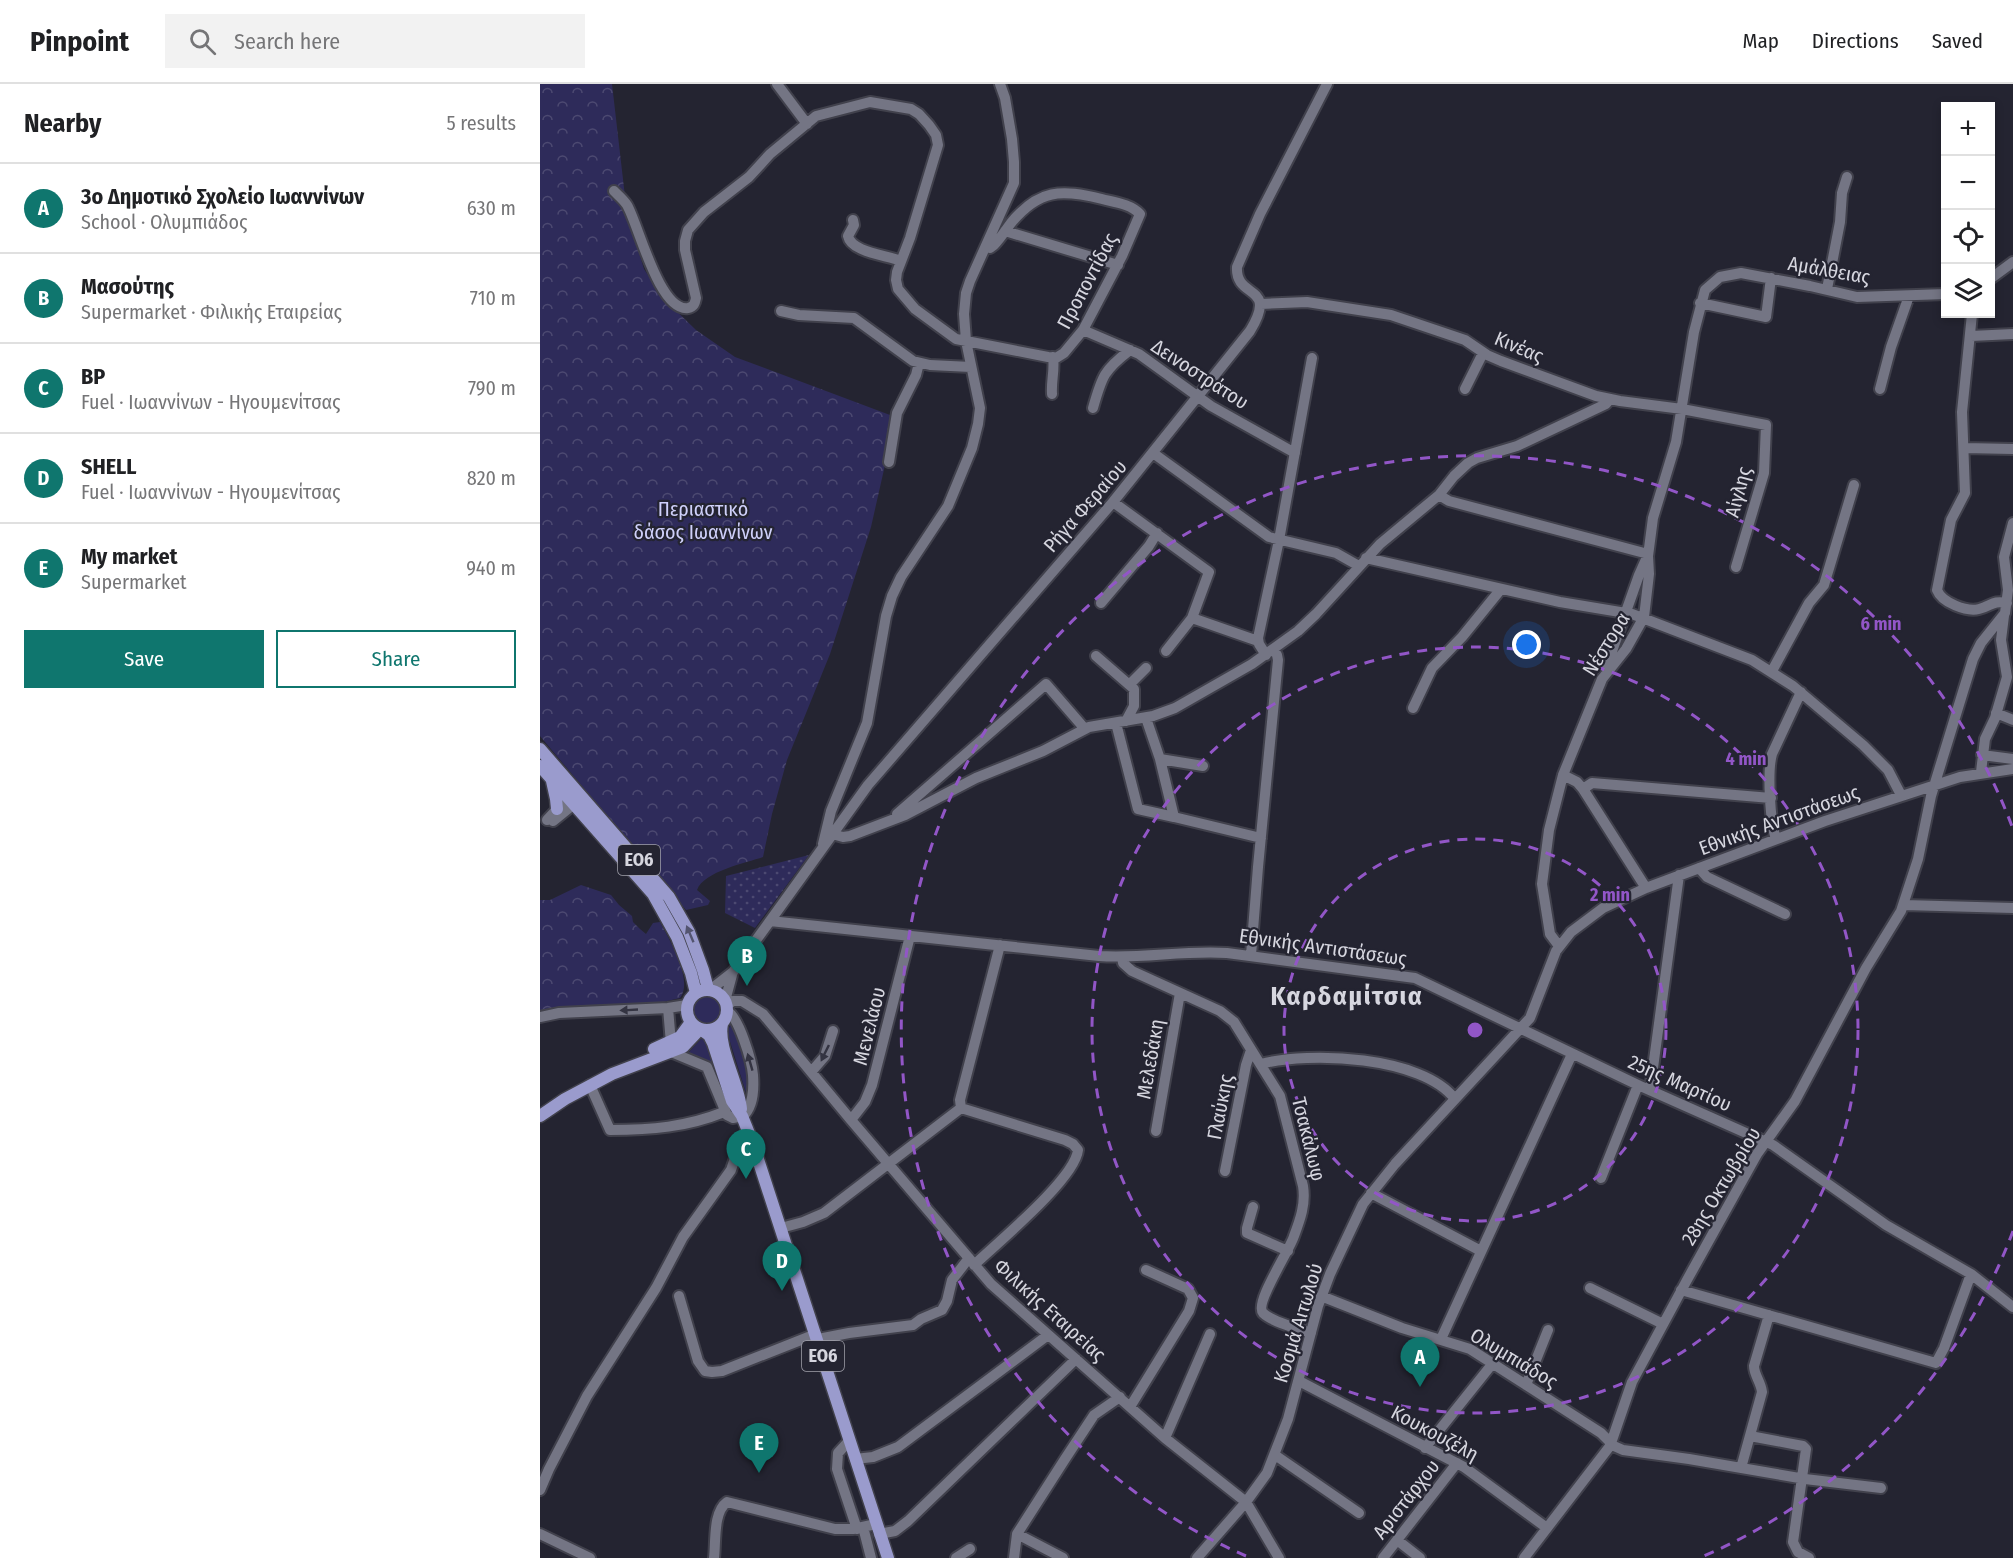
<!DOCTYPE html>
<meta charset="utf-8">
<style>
:root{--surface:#fff;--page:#f2f2f2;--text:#202124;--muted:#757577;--line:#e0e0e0;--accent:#0f766e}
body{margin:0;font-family:"Fira Sans Condensed",sans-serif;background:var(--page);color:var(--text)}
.controls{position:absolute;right:18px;top:18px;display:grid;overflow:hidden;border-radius:0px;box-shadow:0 3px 9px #0003}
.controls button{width:54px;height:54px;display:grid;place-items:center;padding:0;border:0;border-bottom:2px solid var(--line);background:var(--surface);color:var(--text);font:30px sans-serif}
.you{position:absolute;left:987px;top:561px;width:21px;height:21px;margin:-15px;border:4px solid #fff;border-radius:50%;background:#1a73e8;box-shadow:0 0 0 9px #1a73e833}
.badge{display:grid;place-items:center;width:39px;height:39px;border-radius:50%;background:var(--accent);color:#fff;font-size:20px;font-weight:700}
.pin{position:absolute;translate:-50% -50px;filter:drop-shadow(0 2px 3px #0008)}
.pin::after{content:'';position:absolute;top:32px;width:21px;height:18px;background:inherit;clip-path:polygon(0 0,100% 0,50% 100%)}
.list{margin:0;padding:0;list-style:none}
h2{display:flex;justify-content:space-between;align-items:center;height:78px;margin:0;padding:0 24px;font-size:26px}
h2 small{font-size:20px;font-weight:400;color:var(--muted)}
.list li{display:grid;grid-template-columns:39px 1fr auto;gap:18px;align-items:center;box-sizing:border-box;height:90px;padding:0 24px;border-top:2px solid var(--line)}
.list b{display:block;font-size:22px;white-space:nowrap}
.list p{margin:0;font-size:20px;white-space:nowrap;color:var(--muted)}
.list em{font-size:20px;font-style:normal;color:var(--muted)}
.actions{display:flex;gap:12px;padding:18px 24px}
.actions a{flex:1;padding:14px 0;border:2px solid var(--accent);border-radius:0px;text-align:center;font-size:21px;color:var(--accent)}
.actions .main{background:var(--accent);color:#fff}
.icon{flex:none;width:33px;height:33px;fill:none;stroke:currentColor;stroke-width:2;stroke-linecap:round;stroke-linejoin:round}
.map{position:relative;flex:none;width:1473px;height:1474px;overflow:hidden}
header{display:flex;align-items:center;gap:36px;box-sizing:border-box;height:84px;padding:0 30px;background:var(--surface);border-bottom:2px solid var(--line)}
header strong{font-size:28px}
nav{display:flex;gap:33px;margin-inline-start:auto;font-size:21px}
.search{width:420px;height:54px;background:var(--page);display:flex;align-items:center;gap:15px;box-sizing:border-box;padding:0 21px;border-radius:0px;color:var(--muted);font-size:22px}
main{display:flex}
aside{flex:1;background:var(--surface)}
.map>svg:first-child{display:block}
</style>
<header>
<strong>Pinpoint</strong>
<div class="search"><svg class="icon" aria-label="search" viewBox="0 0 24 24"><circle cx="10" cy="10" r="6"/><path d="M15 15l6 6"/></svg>Search here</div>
<nav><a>Map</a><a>Directions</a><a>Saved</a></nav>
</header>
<main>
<aside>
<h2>Nearby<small>5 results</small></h2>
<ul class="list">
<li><span class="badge">A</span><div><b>3ο Δημοτικό Σχολείο Ιωαννίνων</b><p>School · Ολυμπιάδος</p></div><em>630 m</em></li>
<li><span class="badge">B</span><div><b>Μασούτης</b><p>Supermarket · Φιλικής Εταιρείας</p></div><em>710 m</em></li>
<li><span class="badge">C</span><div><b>BP</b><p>Fuel · Ιωαννίνων - Ηγουμενίτσας</p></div><em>790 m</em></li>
<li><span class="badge">D</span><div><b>SHELL</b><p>Fuel · Ιωαννίνων - Ηγουμενίτσας</p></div><em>820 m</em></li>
<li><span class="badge">E</span><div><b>My market</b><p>Supermarket</p></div><em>940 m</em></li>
</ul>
<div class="actions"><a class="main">Save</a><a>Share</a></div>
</aside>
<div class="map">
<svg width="1473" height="1474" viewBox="0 0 1473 1474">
<defs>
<pattern id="forest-crowns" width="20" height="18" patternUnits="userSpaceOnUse" patternTransform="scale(1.5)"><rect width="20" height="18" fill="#2e2b5a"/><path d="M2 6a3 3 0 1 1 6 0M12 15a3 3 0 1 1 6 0" fill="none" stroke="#4c4971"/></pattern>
<pattern id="park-dots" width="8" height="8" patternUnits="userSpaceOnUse" patternTransform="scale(1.5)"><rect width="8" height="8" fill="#2e2b5a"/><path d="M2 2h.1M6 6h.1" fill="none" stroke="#4c4971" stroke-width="1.8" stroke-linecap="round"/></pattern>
</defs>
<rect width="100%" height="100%" fill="#242431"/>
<path fill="#2e2b5a" d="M152 926a15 15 0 1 1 30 0a15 15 0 1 1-30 0Z
M 191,940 L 193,940 L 210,991 L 207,1012 L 187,948 Z
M 162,954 L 166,957 L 185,1016 L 171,981 L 148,969 Z"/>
<path fill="url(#forest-crowns)" d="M 0,0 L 72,0 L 87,130 L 104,185 L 123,214 L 156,246 L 195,273 L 350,331 L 345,381 L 331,443 L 290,570 L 247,676 L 232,730 L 223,773 C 206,779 164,787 157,806 L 170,817 L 168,821 L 146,826 L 0,652 Z
M 41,801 L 71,811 L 79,821 L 92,832 L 93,838 L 100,845 L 106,850 L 113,839 L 120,838 C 129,855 154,896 140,914 L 123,918 L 28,923 L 0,929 L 0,816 L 10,816 Z"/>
<path fill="url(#park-dots)" d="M 269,771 L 215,844 L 185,829 L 186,792 Z"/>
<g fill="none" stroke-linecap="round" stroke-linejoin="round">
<defs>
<path id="minor" d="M 237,0 L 267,40
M 74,107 C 78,111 84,116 87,121 C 98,139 119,228 148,224 C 154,223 155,219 156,214 L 145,166 L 145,157 L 148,146 L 164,128 L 209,93 L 230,70 L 276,32 L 330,18 L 371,25 L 379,30 L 389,41 L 396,51 L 398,61 L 370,154 L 357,188 L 356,196 L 358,205 L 375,225 L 416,255 L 508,273 L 516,274 L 524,269 L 543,246 L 582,172 L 600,130 C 591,120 574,118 562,115 C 521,105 499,105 471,139 C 465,147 460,155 454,161 L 450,164 L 446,163
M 313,136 L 314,141 L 308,152 C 311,168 346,171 361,177
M 465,147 L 578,181
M 1450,195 L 1473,178
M 1287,205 L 1300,138 L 1302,109 L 1307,93
M 1160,219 L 1226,233 L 1231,194
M 721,220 L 767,218 L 851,231 L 925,256 L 947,271 L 961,277 L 1056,312 L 1080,317 L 1142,325 L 1226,341 L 1224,389 L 1196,483
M 241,227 L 259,231 L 314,234 L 373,277 L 390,281 L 431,283
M 1432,230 L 1422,328 L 1425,409 L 1411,436 L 1397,506 C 1402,519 1427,528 1439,525 C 1452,522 1452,516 1467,519
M 543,246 L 599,270 L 671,322 L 755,369
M 1431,252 L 1473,250
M 925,305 L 943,269
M 1340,305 L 1351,263 L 1369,212
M 512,310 C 511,297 515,286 513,273
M 553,324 C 562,292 564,286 590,266
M 1424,364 L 1473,365
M 613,369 L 729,453 L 796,469 L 819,482
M 349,378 L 357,329 L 376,291 L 379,279
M 899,411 L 909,417 L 1108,470
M 573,418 L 669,488 L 652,534 L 718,557
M 826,474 L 1020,518 L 1092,530 L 1212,576 L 1253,602 L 1323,661 L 1348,686 L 1361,711
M 561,519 L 609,462 L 617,449
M 626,567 L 652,534
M 726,571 L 719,560 L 718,554 L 739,456 L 772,274
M 556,572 L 594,605 L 594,622 L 586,637
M 1066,584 L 1099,491 L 1107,473
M 1232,587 L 1269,519 L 1284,501 L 1314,401
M 590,600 L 606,584
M 873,624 L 892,584 L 922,553 L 961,505
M 1456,629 L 1473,636
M 606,634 L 620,675 L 634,733 L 721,754
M 576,639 L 598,725 L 634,733
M 1442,671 L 1473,675
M 620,675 L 663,682
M 1441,688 L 1445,655 L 1455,634 L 1467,593 L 1461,556 L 1464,532
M 1023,691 L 1037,698 L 1043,705 L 1106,804
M 1043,705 L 1052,699 L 1231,714
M 357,730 L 506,600 L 545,645
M 7,736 L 34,707
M 13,737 L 40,715
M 292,750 L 303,753 L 310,752 L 365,731 L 436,694 L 503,667 L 549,643 L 613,632 L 635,624 L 712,580 L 758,547 L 776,530 L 840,460 L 899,411 L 914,392 L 928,379 L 937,374 L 977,362 L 1066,320 L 1070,315
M 1236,755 C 1230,738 1227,687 1232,670 L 1261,608
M 283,760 L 291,727 L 327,639 L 346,532 L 352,512 L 361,493 L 408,422 L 432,364 L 438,340 L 440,324 L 426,257 L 424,230 L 426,209 L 430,197 L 474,99 L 474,78 L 472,55 L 465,14 L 460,0
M 1159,784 L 1167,793 L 1245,830
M 1364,821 L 1473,824
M 230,837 L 328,701 L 573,418 L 710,247 C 739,199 695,216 697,183 L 720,130 L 787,0
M 1019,862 L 1010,850 L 1002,800 L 1009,746 L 1023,691 L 1062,595 L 1086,565 L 1104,533 L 1109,490 L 1108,472 L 1113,434 L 1136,358 L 1154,248 L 1165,206 L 1180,193 L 1201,189 L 1270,202 L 1317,213 L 1406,210
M 711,871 L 718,783 L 738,576 L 737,571 L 734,566
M 582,873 L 583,879 L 592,887 L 680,927 L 694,938 L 740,1012 L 763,1102 C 766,1120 760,1136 754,1152 C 750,1166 714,1219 723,1229 C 732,1238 759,1245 771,1249
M 170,906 L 193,888 L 230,837 L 559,872 C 602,875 644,866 687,869 L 875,894 L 1098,1001 L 1233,1061 L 1346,1141 L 1431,1190 L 1473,1223
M 185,917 L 192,891
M 187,921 L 193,917 L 202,917 L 223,930 L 311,1036 L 451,1200 L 625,1354 L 706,1418 L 739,1474
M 128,924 L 131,959
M 0,933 L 19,929 L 128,924 L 147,921
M 131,968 L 167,983 L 187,1031 L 193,1034 L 203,1032 C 213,1023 214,1004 213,991 C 212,978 199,933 187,927
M 721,980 C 769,967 882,972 915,1015
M 272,987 L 285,972 L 293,947
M 50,1001 L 70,1046 C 111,1046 147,1043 184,1028
M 1110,1006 L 1139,791
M 421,1024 L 420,1016 L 460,861
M 311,1036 L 325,1018 L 332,1001 L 370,852
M 616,1047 L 640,909
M 685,1087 L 706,981 L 711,966
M 1061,1094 L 1098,1001
M 831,1109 L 941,1167
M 713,1123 L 707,1144 L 707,1149 L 748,1167
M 241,1144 L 263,1138 L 284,1129 L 421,1024 L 525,1056 L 533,1060 L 538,1066 C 535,1095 457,1159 434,1181
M 1050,1204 L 1123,1240
M 1141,1206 L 1396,1279 L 1404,1264 L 1431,1190
M 139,1212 L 158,1277 L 165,1287 L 172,1288 L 182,1287 L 276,1250
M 781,1212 L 862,1244 L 930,1265 L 1061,1349 L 1074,1362 L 1083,1366 L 1149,1375 L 1265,1395 L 1341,1404
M 278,1255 L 309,1249 L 373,1241 L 381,1235 L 402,1226 L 407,1217 L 412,1196 L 429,1174
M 901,1255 L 1032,970
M 759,1297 L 924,1383 L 1007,1444
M 986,1301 L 1008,1246
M 590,1323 L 649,1227 L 653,1214 L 648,1205 L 606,1186
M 1210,1352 L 1263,1362 L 1266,1365 L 1253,1458 L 1258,1468 L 1269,1474
M 625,1354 L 670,1250
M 309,1357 L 298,1369 L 297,1385 L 317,1445
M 885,1364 L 953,1279
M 735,1371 L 819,1429
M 315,1375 L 333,1373 L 358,1363 L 508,1251
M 1201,1384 L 1222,1308 C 1221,1298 1214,1291 1214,1282 L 1229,1231
M 0,1406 L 9,1385 L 47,1312 L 116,1204 L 143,1153 L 191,1086 L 198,1065 L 212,1057
M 323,1443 L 331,1474
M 0,1450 L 50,1474
M 339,1450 L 355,1447 L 368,1437 L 536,1275
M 477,1450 L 523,1474
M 857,1456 L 880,1474
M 174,1474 C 176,1457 173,1428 187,1418 L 295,1445 L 313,1445 L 336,1440
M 416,1474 L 430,1465
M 474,1474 L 477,1450 L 525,1375 L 554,1331 L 580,1313
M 657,1474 L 706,1418 L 727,1389 L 748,1335 L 778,1222 L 790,1190 L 823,1120 L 855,1080 L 990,934 L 1016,867 L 1031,848 L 1063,824 L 1106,804 L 1285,737 L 1420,693 L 1473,685
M 843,1474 L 917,1379
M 984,1474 L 1070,1362 L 1092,1298 L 1147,1196 L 1217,1070 L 1255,1017 L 1326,884 L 1361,827 L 1378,775 L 1391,712 L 1433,575 L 1441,559 L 1465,529 L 1468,506 L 1464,473 L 1473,439"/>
<path id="major" d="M 0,665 L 129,813 L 149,848 L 163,886 L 168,905
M 0,682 L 113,810 L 137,853 L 151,889 L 156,909
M 12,697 L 16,715 L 17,725
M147 926a20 20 0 1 1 40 0a20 20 0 1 1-40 0Z
M 182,940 C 177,963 199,1000 201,1025
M 162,946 L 169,951 L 173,959 L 192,1017 L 202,1032 L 212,1057 L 348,1474
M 114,965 L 140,953 L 151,938
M 0,1032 L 25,1015 L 72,990 L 143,963 L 160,945"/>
</defs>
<use href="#minor" stroke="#41414c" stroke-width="14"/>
<use href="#major" stroke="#41414c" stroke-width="15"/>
<use href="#minor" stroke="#747584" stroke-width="10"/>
<use href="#major" stroke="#9a9bcd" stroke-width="12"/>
</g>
<defs><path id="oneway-solid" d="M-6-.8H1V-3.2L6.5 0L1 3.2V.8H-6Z" transform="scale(1.5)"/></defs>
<use fill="#53546f" href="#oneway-solid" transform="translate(150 850) rotate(-113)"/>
<g fill="#343442">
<use href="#oneway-solid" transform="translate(89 926) rotate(177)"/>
<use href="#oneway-solid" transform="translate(285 969) rotate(116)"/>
<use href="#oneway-solid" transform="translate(210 978) rotate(-106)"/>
</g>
<g fill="none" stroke="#9256c7" stroke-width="3" stroke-dasharray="10 8">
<circle cx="935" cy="946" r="191"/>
<circle cx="935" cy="946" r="383"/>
<path d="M1473 1147A574 574 0 0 1 1164 1472M706 1472A574 574 0 1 1 1473 745"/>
</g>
<g text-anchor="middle" stroke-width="4.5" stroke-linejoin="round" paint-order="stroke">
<g fill="#242431" stroke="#a1a1ab" stroke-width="1.5">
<rect x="78" y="761" width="42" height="30" rx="4.5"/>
<rect x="262" y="1257" width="42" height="30" rx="4.5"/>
</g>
<g font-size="18" font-weight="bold" fill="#d6d6df">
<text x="99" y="782">ΕΟ6</text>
<text x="283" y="1278">ΕΟ6</text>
</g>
<g font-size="20" fill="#d6d6df" stroke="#242431">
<text transform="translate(1289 186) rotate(10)" y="7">Αμάλθειας</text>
<text transform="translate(547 197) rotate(-62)" y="7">Προποντίδας</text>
<text transform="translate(979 263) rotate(23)" y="7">Κινέας</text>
<text transform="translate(660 290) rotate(33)" y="7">Δεινοστράτου</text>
<text transform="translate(1198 408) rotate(-75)" y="7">Αίγλης</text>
<text transform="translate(545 422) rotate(-49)" y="7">Ρήγα Φεραίου</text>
<text transform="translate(1066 560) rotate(-58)" y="7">Νέστορα</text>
<text transform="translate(1239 736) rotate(-20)" y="7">Εθνικής Αντιστάσεως</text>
<text transform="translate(783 863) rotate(8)" y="7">Εθνικής Αντιστάσεως</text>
<text transform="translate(329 942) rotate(-76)" y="7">Μενελάου</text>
<text transform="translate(610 975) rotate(-80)" y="7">Μελεδάκη</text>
<text transform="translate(1140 999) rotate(24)" y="7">25ης Μαρτίου</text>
<text transform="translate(680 1023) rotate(-79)" y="7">Γλαύκης</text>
<text transform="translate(769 1055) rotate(76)" y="7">Τσακάλωφ</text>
<text transform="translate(1181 1102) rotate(-59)" y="7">28ης Οκτωβρίου</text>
<text transform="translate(510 1226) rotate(42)" y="7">Φιλικής Εταιρείας</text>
<text transform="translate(758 1239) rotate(-73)" y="7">Κοσμά Αιτωλού</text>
<text transform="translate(974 1274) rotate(31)" y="7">Ολυμπιάδος</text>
<text transform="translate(895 1349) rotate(28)" y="7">Κουκουζέλη</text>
<text transform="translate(866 1415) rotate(-52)" y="7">Αριστάρχου</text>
</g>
<g font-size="20" fill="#cfd0fa" stroke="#242431">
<text x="163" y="432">Περιαστικό<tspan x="163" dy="23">δάσος Ιωαννίνων</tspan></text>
</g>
<g font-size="26" font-weight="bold" letter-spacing="1.5" fill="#d6d6df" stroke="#242431">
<text x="807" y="921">Καρδαμίτσια</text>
</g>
</g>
<circle cx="935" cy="946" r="9" fill="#9256c7" stroke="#242431" stroke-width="3"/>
<g font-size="18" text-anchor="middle" font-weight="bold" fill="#9256c7" stroke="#242431" stroke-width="4.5" stroke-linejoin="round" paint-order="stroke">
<text x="1341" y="546">6 min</text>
<text x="1206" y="681">4 min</text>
<text x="1070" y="817">2 min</text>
</g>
</svg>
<div class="controls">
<button>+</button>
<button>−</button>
<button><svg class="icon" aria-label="locate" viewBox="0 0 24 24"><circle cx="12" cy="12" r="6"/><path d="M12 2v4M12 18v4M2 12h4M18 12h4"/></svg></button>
<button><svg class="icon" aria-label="layers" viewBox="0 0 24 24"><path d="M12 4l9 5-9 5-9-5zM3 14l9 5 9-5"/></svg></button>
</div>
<div class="you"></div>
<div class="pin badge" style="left:880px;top:1303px">A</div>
<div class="pin badge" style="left:207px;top:902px">B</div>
<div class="pin badge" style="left:206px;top:1095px">C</div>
<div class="pin badge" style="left:242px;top:1207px">D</div>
<div class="pin badge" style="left:219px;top:1389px">E</div>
</div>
</main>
